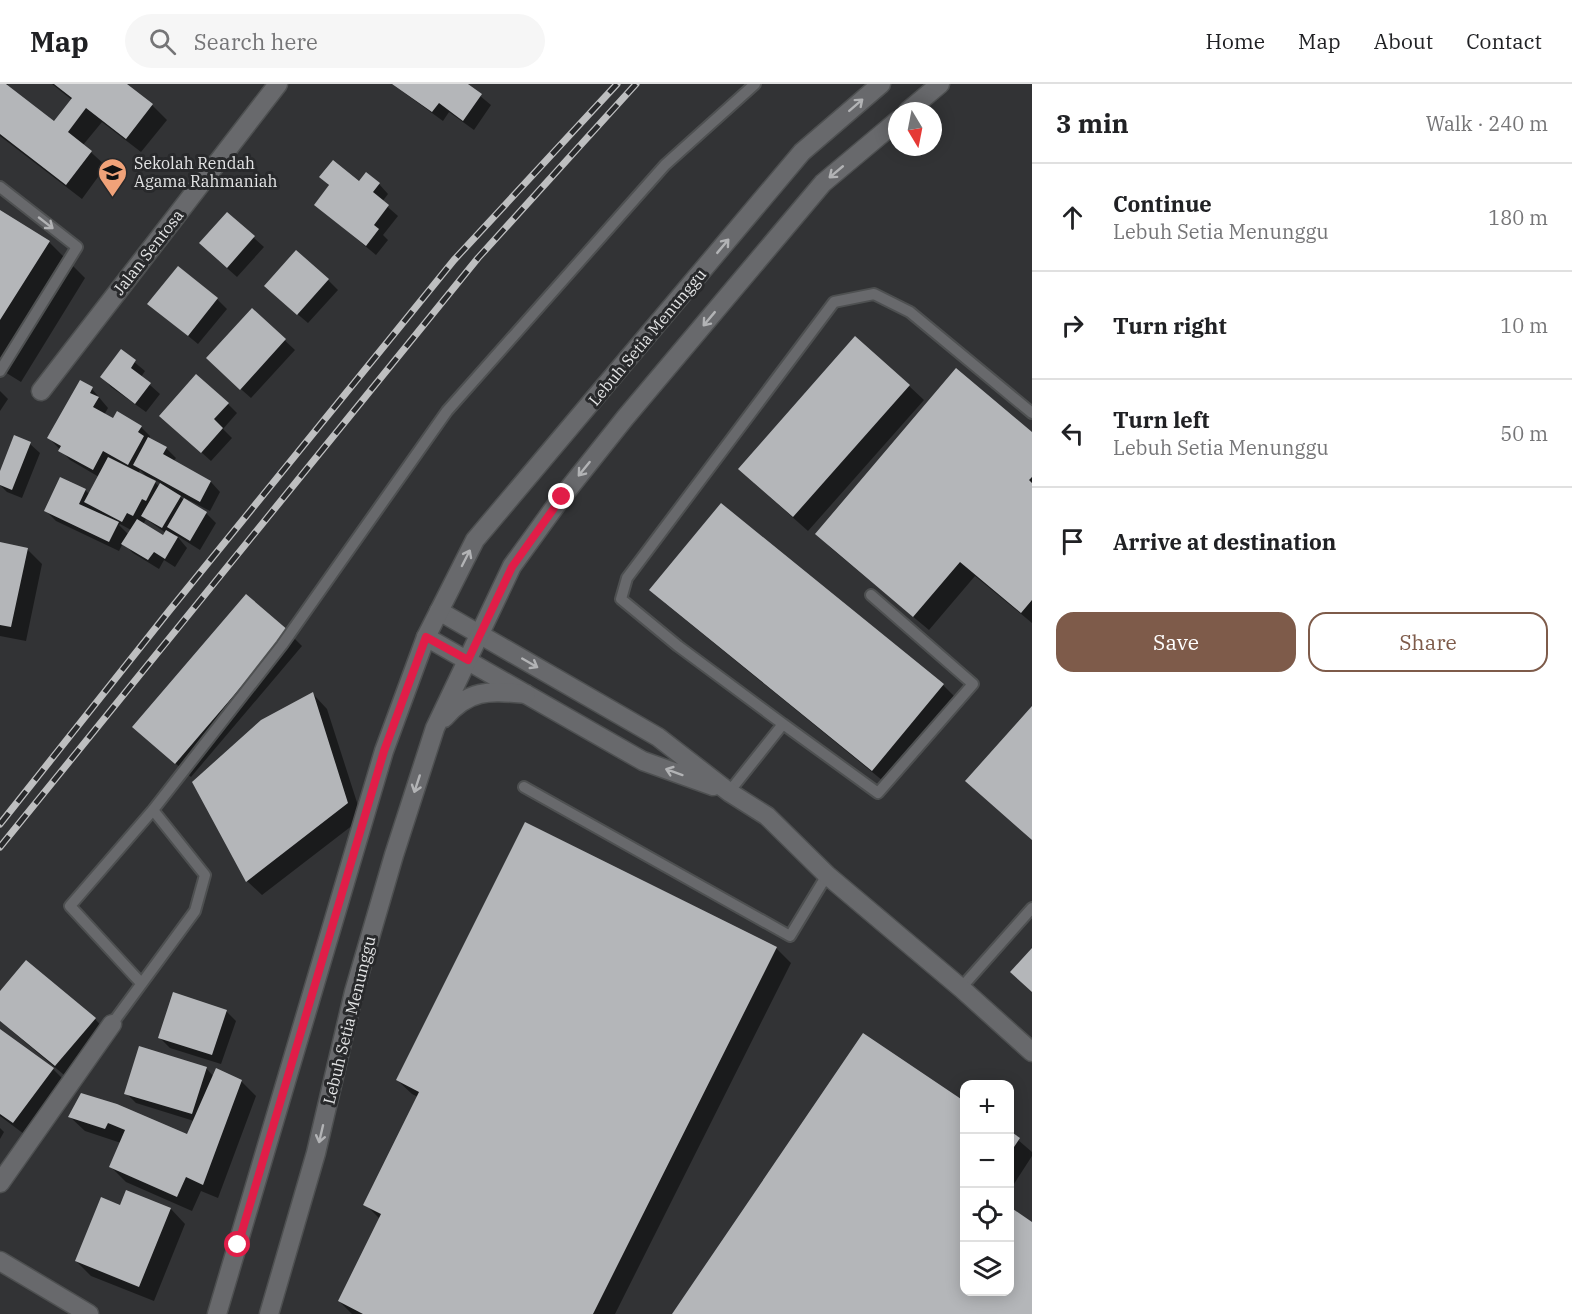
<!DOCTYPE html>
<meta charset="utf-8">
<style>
:root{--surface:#fff;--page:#f6f6f6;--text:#202124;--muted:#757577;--line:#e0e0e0;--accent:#7e5b4a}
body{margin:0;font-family:"IBM Plex Serif",serif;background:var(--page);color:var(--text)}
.controls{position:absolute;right:18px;bottom:18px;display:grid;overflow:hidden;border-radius:12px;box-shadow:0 3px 15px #0003}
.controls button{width:54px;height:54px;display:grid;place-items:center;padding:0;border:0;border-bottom:2px solid var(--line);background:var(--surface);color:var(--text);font:30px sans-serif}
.compass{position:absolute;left:888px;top:18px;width:54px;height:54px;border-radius:50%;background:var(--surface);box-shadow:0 3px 15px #0003;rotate:170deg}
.stop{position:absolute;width:18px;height:18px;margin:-14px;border:4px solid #e11d48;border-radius:50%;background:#fff}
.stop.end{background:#e11d48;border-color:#fff;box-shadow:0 2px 6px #0008}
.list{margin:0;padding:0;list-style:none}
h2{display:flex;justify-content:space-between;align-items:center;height:78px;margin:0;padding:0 24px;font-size:26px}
h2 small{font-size:20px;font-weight:400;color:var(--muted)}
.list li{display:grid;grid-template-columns:39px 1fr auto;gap:18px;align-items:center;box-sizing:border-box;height:108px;padding:0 24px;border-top:2px solid var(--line)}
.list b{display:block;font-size:22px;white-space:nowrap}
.list p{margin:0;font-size:20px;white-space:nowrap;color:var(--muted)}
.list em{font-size:20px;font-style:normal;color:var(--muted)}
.actions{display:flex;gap:12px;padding:18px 24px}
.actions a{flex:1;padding:14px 0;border:2px solid var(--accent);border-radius:18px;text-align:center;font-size:21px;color:var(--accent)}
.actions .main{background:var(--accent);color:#fff}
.icon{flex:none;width:33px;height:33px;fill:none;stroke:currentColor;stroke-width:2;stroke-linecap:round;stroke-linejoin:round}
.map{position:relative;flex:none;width:1032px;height:1230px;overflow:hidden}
header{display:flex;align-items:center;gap:36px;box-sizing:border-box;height:84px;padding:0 30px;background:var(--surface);border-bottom:2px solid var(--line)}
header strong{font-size:28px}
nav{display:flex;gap:33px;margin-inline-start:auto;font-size:21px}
.search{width:420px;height:54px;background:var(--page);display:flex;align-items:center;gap:15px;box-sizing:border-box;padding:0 21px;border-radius:33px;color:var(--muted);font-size:22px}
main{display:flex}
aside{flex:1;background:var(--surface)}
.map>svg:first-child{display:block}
</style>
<header>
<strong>Map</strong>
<div class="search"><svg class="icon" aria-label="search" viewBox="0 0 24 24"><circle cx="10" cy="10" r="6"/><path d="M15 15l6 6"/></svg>Search here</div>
<nav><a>Home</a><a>Map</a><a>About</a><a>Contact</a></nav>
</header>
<main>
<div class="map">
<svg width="1032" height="1230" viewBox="0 0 1032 1230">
<rect width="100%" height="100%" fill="#323335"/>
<path fill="#0007" fill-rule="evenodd" d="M 0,0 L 8,0 L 6,2 L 54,39 L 72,16 L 52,0 L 125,0 L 152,21 L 167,36 L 141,68 L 102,38 L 83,61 L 106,82 L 82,115 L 0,52 Z
M 392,0 L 469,0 L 468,2 L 491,21 L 474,46 L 449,28 L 443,37 Z
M 321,93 L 359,100 L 379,100 L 388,110 L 382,118 L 398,132 L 383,151 L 388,156 L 376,171 L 316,121 L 330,103 Z
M 0,128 L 49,158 L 85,194 L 21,298 L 0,285 Z
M 227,130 L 264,163 L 237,193 L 210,169 Z
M 328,196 L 338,206 L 308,239 L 276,212 Z
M 217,215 L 227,225 L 198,260 L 149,220 Z
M 252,226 L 295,266 L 251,314 L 217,284 Z
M 121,267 L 145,287 L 141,293 L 160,310 L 146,328 L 111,303 L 102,293 Z
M 909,302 L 924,316 L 808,447 L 754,399 Z
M 92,305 L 108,324 L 104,331 L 114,336 L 141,343 L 150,352 L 149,355 L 166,364 L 176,374 L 173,378 L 211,398 L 220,408 L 210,427 L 177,410 L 185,417 L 207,430 L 216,439 L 200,466 L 176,451 L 187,464 L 175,483 L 164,476 L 159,485 L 133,469 L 123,459 L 119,467 L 56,437 L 46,427 L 85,406 L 90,411 L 99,393 L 70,376 L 49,354 ZM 140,386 L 148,394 L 138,390 ZM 153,395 L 162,400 L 160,403 L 152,396 ZM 146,435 L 166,449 L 163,453 L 143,441 ZM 120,440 L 131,446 L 129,451 L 119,441 Z
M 0,307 L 8,315 L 0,327 Z
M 228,320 L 237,329 L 223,345 L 232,354 L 211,377 L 171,341 Z
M 1032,350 L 1032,539 L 975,492 L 929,546 L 832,465 L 817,450 Z
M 30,360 L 40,369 L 22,414 L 7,408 L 0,401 L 0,391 Z
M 721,421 L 943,601 L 958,616 L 888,701 L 666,520 L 651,506 Z
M 0,459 L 27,465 L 42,480 L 26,557 L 0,552 Z
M 288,548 L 302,562 L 191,693 L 134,643 Z
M 313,610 L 327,625 L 362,734 L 262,811 L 247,797 Z
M 525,740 L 776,864 L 791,879 L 615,1230 L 352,1230 L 339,1217 L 380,1135 L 365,1120 L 418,1013 L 412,1010 L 397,996 Z
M 0,909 L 95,935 L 109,950 L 70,996 L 0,937 Z
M 226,927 L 236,937 L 221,980 L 170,964 L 160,954 Z
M 0,946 L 53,985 L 68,1000 L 28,1053 L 0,1032 Z
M 864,951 L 964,1019 L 964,1208 L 1010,1208 L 1010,1125 L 1032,1140 L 1032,1230 L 674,1230 Z
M 206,984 L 214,993 L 241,997 L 256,1012 L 218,1114 L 201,1107 L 192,1127 L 126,1098 L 111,1083 L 121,1059 L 85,1047 L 70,1033 L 188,1052 L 194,1037 L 136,1019 L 126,1009 Z
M 0,1044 L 4,1048 L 0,1055 Z
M 1010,1049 L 1032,1068 L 1032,1072 L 1010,1106 Z
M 127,1108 L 171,1125 L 185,1140 L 154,1217 L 91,1192 L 76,1177 L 121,1123 Z"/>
<path fill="#b4b6b9" d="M 0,0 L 6,0 L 54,37 L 72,14 L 54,0 L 127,0 L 153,20 L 126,55 L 86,24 L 68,48 L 92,67 L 66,101 L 0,50 Z
M 392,0 L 468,0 L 482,10 L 463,37 L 439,19 L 432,28 Z
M 333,76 L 359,97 L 366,88 L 380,99 L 373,108 L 389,121 L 374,141 L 379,145 L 366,162 L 314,121 L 329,101 L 319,93 Z
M 0,126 L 50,157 L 0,236 Z
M 227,128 L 255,152 L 227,184 L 199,159 Z
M 296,166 L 329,195 L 297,231 L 264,202 Z
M 178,182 L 218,214 L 188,252 L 147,220 Z
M 252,224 L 286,255 L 240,306 L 206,274 Z
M 855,252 L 910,301 L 793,433 L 738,385 Z
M 121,265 L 136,276 L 131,284 L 151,299 L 135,320 L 100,293 Z
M 956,284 L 1032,348 L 1032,393 L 1029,396 L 1032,399 L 1032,516 L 1021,529 L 960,478 L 913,533 L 815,450 Z
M 196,290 L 229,319 L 214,335 L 223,344 L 201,369 L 159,332 Z
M 80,296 L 93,303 L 90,309 L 99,313 L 93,323 L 113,334 L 117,327 L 142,342 L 138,348 L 144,352 L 128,381 L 103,367 L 93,386 L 58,367 L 61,362 L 47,354 Z
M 14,351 L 31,358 L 12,406 L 0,401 L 0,387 Z
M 148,353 L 167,363 L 163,370 L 211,397 L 200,418 L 133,381 Z
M 108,373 L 156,397 L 146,417 L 142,415 L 133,432 L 127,429 L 122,438 L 84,418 Z
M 60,393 L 86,405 L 79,420 L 119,438 L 109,458 L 44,427 Z
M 160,399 L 181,412 L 162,444 L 141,432 Z
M 184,414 L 207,428 L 190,457 L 167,443 Z
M 721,419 L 944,600 L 872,687 L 649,506 Z
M 137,435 L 163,451 L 166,446 L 178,453 L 165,475 L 154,468 L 148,476 L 121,460 Z
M 0,458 L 28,464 L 11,543 L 0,541 Z
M 246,510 L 289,547 L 175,680 L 132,643 Z
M 313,608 L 348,719 L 246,798 L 192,698 L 261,636 Z
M 1032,622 L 1032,756 L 965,697 Z
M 525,738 L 777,863 L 593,1230 L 363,1230 L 338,1217 L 381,1130 L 363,1121 L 419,1008 L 396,996 Z
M 1032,864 L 1032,908 L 1010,888 Z
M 26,876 L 96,934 L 55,982 L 0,937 L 0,907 Z
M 173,908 L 227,926 L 212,971 L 158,954 Z
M 0,945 L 54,984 L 13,1039 L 0,1030 Z
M 863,949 L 964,1017 L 964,1208 L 1010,1208 L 1010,1123 L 1032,1138 L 1032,1230 L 672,1230 Z
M 139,962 L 207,983 L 192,1030 L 124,1010 Z
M 216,984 L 242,996 L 203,1101 L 186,1093 L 177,1113 L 109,1083 L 125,1046 L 108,1039 L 105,1045 L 68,1033 L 81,1009 L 117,1020 L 187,1050 Z
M 1010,1047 L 1020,1054 L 1010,1069 Z
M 126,1106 L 171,1124 L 139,1203 L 75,1177 L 101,1113 L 120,1121 Z"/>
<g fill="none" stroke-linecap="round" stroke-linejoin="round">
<defs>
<path id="lane" d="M 0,103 L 77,163 L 0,287
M 783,640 L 878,709 L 973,600 L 871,511
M 524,703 L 790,852 L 827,791
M 729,708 L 783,640 L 678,562 L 621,515 L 627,494 L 834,218 L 874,210 L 910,228 L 1032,329
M 141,899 L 70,822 L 153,726 L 282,561 L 447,327 L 665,81 L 755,0
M 961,904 L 1032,824
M 112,940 L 195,827 L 205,791 L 153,726"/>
<path id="street" d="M 41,307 L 278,0
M 439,527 L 658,653 L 729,708 L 767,732 L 827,791 L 961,904 L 1032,968
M 426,553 L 643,677 L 713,702
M 0,1099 L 112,940
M 0,1177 L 89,1230"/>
<path id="secondary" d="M 908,27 L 940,0
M 444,634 C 470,604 490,607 526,610
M 217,1230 L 384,667 L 426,553 L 475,456 L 802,68 L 881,0
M 269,1230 L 316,1069 L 354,908 L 394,771 L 435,644 L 512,482 L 562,413 L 625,334 L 823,99 L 897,37"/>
</defs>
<use href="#lane" stroke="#4e5051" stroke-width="14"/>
<use href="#street" stroke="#4e5051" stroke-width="21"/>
<use href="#secondary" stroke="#4e5051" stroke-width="21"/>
<use href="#lane" stroke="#68696c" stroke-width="10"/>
<use href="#street" stroke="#68696c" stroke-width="18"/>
<use href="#secondary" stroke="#68696c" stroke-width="18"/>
<defs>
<path id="rail" d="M 0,740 L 169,527 L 454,176 L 617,0
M 0,763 L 478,174 L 636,0"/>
</defs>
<use href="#rail" stroke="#bebfc0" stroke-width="7"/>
<use href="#rail" stroke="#28292b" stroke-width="4.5" stroke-dasharray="14" stroke-linecap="butt"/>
</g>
<defs><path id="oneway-shaft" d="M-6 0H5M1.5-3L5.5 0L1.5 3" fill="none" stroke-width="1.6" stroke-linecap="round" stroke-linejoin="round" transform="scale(1.5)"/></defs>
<g stroke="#b2b3b5">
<use href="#oneway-shaft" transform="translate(856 21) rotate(-41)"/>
<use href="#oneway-shaft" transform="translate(836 88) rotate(140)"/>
<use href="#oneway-shaft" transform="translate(46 139) rotate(38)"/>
<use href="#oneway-shaft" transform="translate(723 162) rotate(-50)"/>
<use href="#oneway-shaft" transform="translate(709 235) rotate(130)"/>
<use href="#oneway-shaft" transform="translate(584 385) rotate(129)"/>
<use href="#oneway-shaft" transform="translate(466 474) rotate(-63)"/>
<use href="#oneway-shaft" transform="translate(530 579) rotate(30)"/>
<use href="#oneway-shaft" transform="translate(674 688) rotate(-160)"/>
<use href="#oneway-shaft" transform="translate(417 700) rotate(108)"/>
<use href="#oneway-shaft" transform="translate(321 1050) rotate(103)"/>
</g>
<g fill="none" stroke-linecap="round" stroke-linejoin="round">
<path stroke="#e11d48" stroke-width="8" d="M 238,1161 L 384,667 L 426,553 L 468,576 L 512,483 L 562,413"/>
</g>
<defs>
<symbol id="school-pin" viewBox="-11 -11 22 30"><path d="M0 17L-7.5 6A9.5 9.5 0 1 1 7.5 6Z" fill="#f0a279" stroke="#28292b"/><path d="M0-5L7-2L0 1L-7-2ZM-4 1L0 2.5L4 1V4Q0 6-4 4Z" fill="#111"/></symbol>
</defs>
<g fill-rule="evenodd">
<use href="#school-pin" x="96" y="72" width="33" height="45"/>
</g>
<g text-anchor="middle" stroke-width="6" stroke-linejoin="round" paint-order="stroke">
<g font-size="16" fill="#e4e5e6" stroke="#28292b" text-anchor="start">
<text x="134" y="85">Sekolah Rendah<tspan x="134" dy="18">Agama Rahmaniah</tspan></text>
</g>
<g font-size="16" fill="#e4e5e6" stroke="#28292b">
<text transform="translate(148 168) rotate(-52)" y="6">Jalan Sentosa</text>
<text transform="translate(647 253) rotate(-50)" y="6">Lebuh Setia Menunggu</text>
<text transform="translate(349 936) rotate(-76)" y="6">Lebuh Setia Menunggu</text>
</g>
</g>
</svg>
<div class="controls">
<button>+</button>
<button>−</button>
<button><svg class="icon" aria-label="locate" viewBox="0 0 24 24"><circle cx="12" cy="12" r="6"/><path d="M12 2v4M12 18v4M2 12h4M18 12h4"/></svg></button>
<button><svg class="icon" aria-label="layers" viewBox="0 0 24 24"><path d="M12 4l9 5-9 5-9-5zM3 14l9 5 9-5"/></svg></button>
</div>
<svg class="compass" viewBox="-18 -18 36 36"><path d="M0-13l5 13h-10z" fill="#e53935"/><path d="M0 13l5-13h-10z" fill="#757577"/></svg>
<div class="stop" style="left:238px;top:1161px"></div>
<div class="stop end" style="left:562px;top:413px"></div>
</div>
<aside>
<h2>3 min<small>Walk · 240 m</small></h2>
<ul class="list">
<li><svg class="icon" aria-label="ahead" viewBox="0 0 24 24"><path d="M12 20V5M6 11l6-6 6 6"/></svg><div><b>Continue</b><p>Lebuh Setia Menunggu</p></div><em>180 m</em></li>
<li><svg class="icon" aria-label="right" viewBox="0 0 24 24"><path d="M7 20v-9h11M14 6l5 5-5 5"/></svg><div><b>Turn right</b></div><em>10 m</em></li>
<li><svg class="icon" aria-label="left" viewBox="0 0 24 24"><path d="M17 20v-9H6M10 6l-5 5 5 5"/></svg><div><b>Turn left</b><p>Lebuh Setia Menunggu</p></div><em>50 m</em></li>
<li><svg class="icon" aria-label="arrive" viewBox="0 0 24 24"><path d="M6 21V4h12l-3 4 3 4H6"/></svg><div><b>Arrive at destination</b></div></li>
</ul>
<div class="actions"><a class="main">Save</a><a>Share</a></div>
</aside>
</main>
